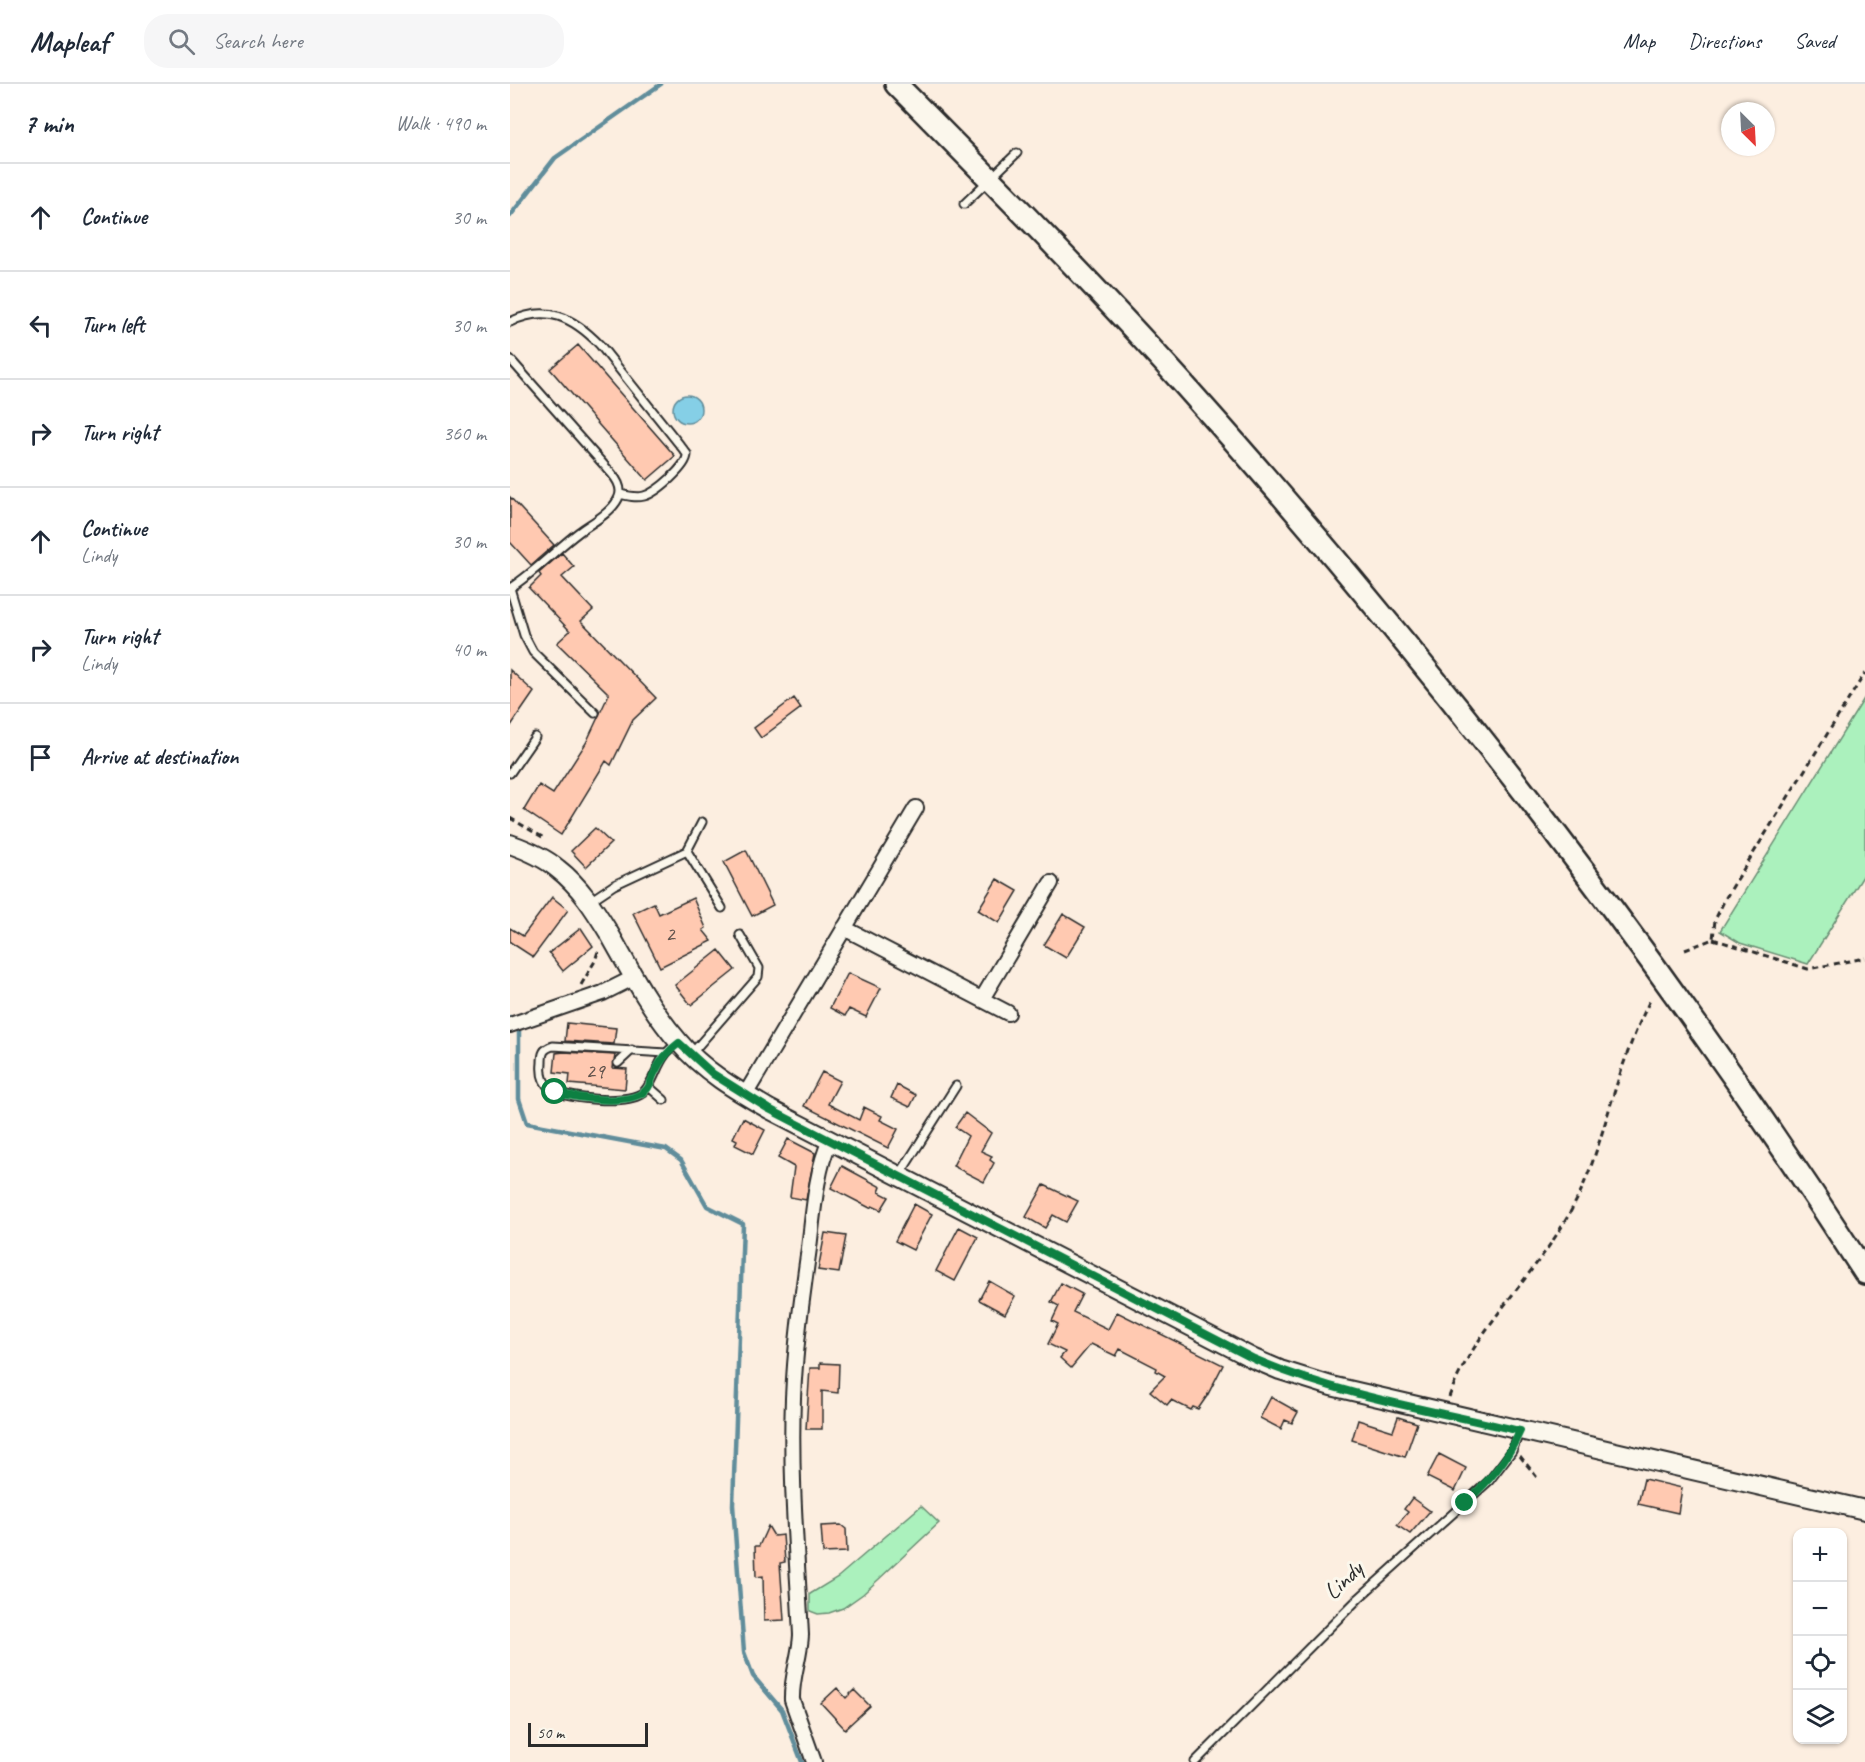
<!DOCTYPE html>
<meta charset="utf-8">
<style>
:root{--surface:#fff;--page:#f6f6f7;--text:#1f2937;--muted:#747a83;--line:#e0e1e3}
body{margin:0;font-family:Caveat,sans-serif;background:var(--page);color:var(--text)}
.controls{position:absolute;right:18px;bottom:18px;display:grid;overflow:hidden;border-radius:12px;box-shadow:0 2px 4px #0004}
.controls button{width:54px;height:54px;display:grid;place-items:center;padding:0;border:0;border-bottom:2px solid var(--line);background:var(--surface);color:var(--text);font:30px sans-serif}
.compass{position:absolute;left:1211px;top:18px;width:54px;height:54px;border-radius:50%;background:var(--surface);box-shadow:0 2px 4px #0004;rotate:156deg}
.scale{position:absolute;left:18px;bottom:15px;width:120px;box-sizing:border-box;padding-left:6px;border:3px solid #2b2b2b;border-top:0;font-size:16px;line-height:21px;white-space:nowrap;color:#2b2b2b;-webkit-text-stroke:4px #fbf7ec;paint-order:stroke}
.stop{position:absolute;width:18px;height:18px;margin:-14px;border:4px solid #0b8043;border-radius:50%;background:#fff}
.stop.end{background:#0b8043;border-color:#fff;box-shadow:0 2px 6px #0008}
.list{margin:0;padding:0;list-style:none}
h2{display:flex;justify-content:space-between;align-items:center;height:78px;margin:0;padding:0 24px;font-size:26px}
h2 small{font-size:20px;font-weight:400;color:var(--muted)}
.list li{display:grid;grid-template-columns:39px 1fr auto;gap:18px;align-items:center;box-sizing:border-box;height:108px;padding:0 24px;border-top:2px solid var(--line)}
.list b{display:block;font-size:22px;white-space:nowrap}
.list p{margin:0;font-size:20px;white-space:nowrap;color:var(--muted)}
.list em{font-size:20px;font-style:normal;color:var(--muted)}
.icon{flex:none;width:33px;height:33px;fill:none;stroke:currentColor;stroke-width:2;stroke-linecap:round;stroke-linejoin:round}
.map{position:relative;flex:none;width:1355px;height:1678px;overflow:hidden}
header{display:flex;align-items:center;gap:36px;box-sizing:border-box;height:84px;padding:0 30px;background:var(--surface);border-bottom:2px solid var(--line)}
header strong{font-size:28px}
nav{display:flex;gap:33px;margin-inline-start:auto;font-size:21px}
.search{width:420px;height:54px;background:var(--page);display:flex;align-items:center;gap:15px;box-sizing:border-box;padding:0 21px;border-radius:24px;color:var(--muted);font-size:22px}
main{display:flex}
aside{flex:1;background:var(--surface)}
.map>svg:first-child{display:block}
</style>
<header>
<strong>Mapleaf</strong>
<div class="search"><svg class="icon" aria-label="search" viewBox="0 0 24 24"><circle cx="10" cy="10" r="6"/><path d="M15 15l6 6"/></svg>Search here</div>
<nav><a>Map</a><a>Directions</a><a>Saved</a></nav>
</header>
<main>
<aside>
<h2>7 min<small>Walk · 490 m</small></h2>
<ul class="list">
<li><svg class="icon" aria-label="ahead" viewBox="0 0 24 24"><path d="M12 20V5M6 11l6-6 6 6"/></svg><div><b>Continue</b></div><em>30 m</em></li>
<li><svg class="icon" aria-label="left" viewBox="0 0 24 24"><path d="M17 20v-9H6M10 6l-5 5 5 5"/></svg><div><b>Turn left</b></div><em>30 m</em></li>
<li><svg class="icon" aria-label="right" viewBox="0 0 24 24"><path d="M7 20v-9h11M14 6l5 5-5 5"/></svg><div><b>Turn right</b></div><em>360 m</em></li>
<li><svg class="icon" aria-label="ahead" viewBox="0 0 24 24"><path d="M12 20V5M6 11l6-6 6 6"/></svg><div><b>Continue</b><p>Lindy</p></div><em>30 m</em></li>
<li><svg class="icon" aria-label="right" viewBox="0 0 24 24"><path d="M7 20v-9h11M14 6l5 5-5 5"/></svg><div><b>Turn right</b><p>Lindy</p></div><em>40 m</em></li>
<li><svg class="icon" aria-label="arrive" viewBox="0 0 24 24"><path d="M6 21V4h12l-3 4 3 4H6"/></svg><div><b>Arrive at destination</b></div></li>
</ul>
</aside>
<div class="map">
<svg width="1355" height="1678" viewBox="0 0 1355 1678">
<rect width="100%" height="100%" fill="#fceee0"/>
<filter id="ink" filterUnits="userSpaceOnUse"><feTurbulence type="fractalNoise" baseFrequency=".0167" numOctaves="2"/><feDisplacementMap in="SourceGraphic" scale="12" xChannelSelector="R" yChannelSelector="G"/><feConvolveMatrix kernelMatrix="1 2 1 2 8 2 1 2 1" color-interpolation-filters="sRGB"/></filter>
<g filter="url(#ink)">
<path fill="#abf1bd" stroke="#6b8e74" stroke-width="1.5" d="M 1355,613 L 1355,789 L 1298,880 L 1230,859 L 1210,847 Z
M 411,1422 L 429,1439 L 353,1510 L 333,1524 L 319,1529 L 308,1530 L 300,1527 L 300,1510 L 328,1493 Z"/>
<path fill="#85cfe6" stroke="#618d9b" stroke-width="1.5" d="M163 325a14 14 0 1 1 28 0a14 14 0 1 1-28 0Z"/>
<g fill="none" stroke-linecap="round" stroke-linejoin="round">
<path stroke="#618d9b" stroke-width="4.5" d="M 0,132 L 45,74 L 151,0
M 0,933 L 9,946 L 9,1015 L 17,1039 L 156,1065 L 171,1076 L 197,1122 L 233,1140 L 223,1421 L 234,1568 L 243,1592 L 272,1626 L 292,1678"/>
</g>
<path fill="#ffc9b1" stroke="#2b2b2b" stroke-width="1.5" d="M 68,261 L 165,372 L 137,396 L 40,285 Z
M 0,413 L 44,461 L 21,481 L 0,458 Z
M 52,469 L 64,483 L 52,493 L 83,526 L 71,537 L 146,614 L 123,636 L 101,681 L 96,677 L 51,751 L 14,726 L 29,701 L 43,710 L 76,659 L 99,610 L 47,559 L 60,547 L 19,504 L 31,492 L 29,489 Z
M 0,586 L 24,608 L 0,643 Z
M 284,614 L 291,624 L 251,654 L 244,644 Z
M 85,744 L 101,759 L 76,783 L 61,767 Z
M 236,766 L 263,821 L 242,832 L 214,778 Z
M 487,795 L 508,807 L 489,839 L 468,826 Z
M 42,813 L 58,826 L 23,873 L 0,858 L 0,844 L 13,852 Z
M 183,814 L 196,844 L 193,846 L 202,857 L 150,883 L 123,829 L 144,819 L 149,830 Z
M 553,830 L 575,843 L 556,874 L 534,861 Z
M 71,844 L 83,862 L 53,887 L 39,869 Z
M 209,866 L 225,886 L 181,921 L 165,901 Z
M 338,889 L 371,904 L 356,933 L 339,925 L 335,932 L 320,924 Z
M 57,939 L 106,944 L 104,960 L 55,957 Z
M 54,968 L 105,971 L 103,984 L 117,985 L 115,1005 L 59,1000 L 60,990 L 44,988 L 46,969 Z
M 312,988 L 330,997 L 318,1020 L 349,1036 L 354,1023 L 372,1032 L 370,1036 L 388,1045 L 378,1064 L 294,1022 Z
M 387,1001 L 406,1011 L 400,1023 L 381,1014 Z
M 455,1029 L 481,1049 L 471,1067 L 482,1072 L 480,1076 L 484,1079 L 474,1098 L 443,1082 L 458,1052 L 445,1043 Z
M 233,1034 L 255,1046 L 243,1070 L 225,1061 L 227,1056 L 223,1054 Z
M 278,1055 L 305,1069 L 296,1116 L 280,1113 L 284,1083 L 268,1074 Z
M 332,1082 L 371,1103 L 369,1108 L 379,1113 L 371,1126 L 362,1122 L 360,1124 L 321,1104 Z
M 534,1101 L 568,1117 L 556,1138 L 543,1131 L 535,1144 L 516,1133 Z
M 404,1120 L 422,1130 L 403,1166 L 385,1157 Z
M 449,1143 L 468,1153 L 445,1197 L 426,1187 Z
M 315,1149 L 336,1152 L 329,1189 L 308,1186 Z
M 479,1197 L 505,1212 L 495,1230 L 469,1216 Z
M 551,1199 L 572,1210 L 563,1228 L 598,1245 L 607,1228 L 713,1281 L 697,1312 L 688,1325 L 683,1323 L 681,1326 L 661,1316 L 657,1321 L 640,1307 L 655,1292 L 646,1287 L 647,1284 L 610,1265 L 606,1272 L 581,1260 L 561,1284 L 550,1274 L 555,1268 L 538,1260 L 548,1240 L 542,1237 L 549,1222 L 541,1218 Z
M 310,1279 L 329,1280 L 328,1309 L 312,1307 L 312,1345 L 296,1345 L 300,1284 L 310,1284 Z
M 761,1313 L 788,1328 L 782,1339 L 775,1336 L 771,1345 L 750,1334 Z
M 888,1333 L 907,1339 L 895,1373 L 842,1356 L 848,1336 L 883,1347 Z
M 929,1370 L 956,1384 L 945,1407 L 917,1393 Z
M 1134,1395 L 1172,1404 L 1168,1429 L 1128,1420 Z
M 902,1414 L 920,1427 L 900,1450 L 887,1441 L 898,1428 L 894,1425 Z
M 331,1441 L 336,1445 L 337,1468 L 313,1469 L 311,1442 Z
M 258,1442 L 264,1452 L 273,1451 L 275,1478 L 270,1479 L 274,1536 L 254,1537 L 253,1492 L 246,1493 L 245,1462 L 249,1462 Z
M 327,1604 L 336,1614 L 344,1606 L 360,1622 L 335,1645 L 311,1619 Z"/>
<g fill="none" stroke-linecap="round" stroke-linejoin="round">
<defs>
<path id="lane" d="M 454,120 L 507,69
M 0,238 C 37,220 63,233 90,261 L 177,370 C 178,382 146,409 134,412 C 126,414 118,412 110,410
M 0,275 L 102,390 C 108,397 113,406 108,415 C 101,429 81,439 69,448 C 45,466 25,488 0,504
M 0,504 L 14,551 L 23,568 L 85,629
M 0,689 L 25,653
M 177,767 L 212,824
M 80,817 L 104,801 L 177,767 L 192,738
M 156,969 L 43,962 C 33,965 32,969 32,979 C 31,988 32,998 40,1004 C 55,1016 115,1020 131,1010 C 143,1002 146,982 155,971 C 158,966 164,962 169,959
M 182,969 L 248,893 L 249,884 L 230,851
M 108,979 L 122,966
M 138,1002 L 154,1016
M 390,1090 L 446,1002
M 685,1678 L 849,1514 L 979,1397 L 1002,1367 L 1010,1347"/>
<path id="street" d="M 334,844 L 498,929
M 472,915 L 541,799
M 0,941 L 93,909 L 125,893
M 235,1011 L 406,724
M 304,1678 L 282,1616 C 281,1594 290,1573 291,1551 C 287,1472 280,1393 283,1314 C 285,1264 292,1214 299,1164 C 303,1132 306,1085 320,1057"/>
<path id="secondary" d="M 0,760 C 17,766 34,773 48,785 C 70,802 85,826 99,849 C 120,886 140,925 168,957 C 193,987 226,1006 259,1025 L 744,1275 L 770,1286 L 821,1302 L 1355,1426"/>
<path id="primary" d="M 386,0 C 482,97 578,194 669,295 C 920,575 1151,873 1355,1189"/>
</defs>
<use href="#lane" stroke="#2b2b2b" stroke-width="11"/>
<use href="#street" stroke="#2b2b2b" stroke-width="18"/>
<use href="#secondary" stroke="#2b2b2b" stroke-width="22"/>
<use href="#primary" stroke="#2b2b2b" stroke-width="26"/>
<path stroke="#2b2b2b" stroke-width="3" stroke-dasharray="6 4.5" stroke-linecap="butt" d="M 0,734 L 34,754
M 1203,855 L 1298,885 L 1355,874
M 1175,866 L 1203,855 L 1205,836 L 1215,815 L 1355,589
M 71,901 L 85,877 L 89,864
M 939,1313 C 966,1242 1028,1190 1063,1123 C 1088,1076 1098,1022 1116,973 C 1123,953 1132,933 1141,914
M 1010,1372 L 1029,1396"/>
<use href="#lane" stroke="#fbf7ec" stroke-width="7"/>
<use href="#street" stroke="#fbf7ec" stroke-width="14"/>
<use href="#secondary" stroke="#fbf7ec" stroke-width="18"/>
<use href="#primary" stroke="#fbf7ec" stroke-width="21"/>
</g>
</g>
<g fill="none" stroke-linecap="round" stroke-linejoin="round" filter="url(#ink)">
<path stroke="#0b8043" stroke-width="8" d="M 45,1008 C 66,1014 122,1023 137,1005 C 141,1000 142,993 145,988 C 151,975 158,967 169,959 L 203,990 L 259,1025 L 744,1275 C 828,1311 921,1326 1010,1347 C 997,1377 979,1397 955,1419"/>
</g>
<g text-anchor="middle" stroke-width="6" stroke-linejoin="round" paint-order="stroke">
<g font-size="21" fill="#60524c">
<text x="160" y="857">2</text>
<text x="85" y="994">29</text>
</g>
<g font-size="24" fill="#2b2b2b" stroke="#fbf7ec">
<text transform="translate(833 1496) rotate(-44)" y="8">Lindy</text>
</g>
</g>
</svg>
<div class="controls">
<button>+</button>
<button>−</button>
<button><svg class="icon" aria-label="locate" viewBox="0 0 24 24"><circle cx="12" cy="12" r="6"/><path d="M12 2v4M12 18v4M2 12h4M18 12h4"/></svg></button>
<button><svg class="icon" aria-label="layers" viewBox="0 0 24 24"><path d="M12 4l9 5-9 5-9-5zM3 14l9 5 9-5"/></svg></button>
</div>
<svg class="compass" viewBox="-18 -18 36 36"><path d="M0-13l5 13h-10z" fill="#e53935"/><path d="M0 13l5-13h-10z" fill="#747a83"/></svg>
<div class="scale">50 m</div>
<div class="stop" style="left:45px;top:1008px"></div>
<div class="stop end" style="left:955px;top:1419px"></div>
</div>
</main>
